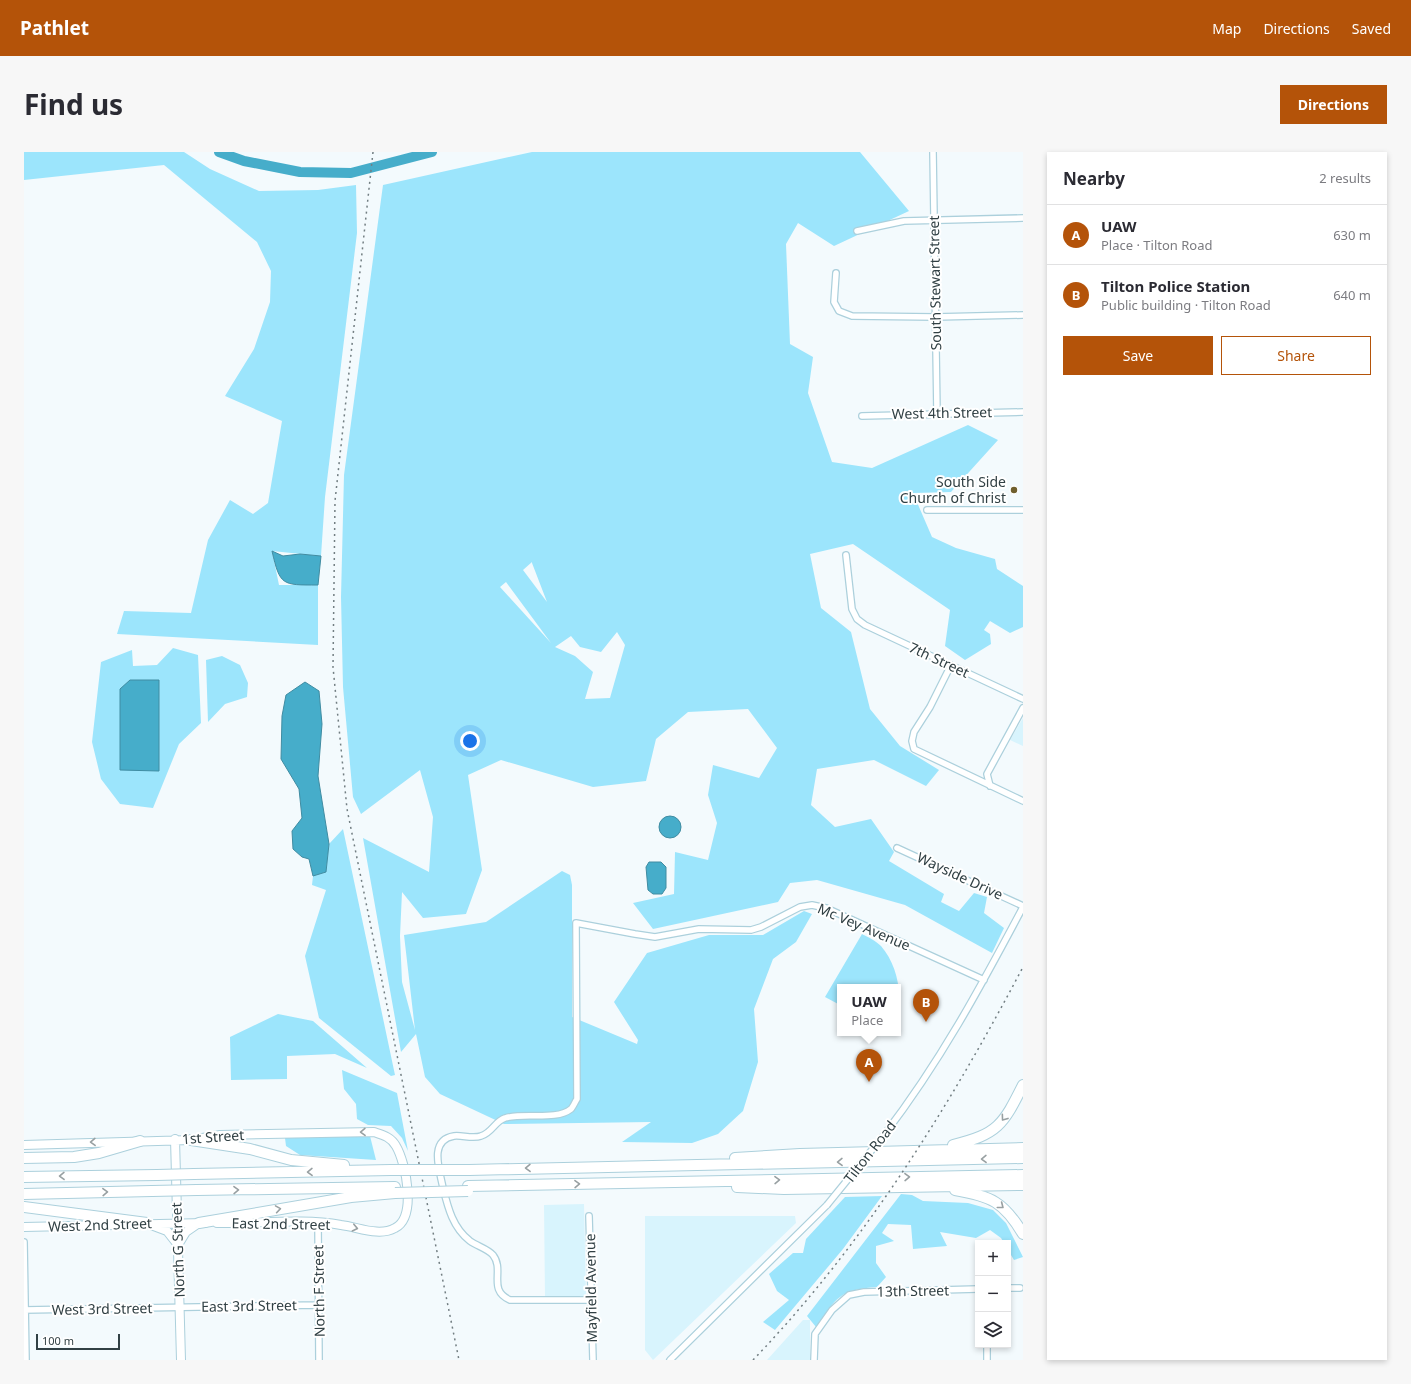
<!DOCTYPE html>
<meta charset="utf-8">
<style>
:root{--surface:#fff;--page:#f7f7f7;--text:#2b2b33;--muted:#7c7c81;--line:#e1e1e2;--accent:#b45309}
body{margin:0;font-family:"Noto Sans",sans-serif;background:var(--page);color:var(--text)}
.controls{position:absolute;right:12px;bottom:12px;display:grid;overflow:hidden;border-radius:0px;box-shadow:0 2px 6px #0003}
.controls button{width:36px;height:36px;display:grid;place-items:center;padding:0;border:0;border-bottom:1px solid var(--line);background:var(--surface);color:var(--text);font:20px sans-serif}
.scale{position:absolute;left:12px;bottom:10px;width:84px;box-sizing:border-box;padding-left:4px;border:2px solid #314044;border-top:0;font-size:11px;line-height:14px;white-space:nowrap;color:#314044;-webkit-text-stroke:3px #fff;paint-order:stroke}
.you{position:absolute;left:446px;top:589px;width:14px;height:14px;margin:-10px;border:3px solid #fff;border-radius:50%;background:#1a73e8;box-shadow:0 0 0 6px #1a73e833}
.badge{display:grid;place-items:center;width:26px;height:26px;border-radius:50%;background:var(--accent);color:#fff;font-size:13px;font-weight:700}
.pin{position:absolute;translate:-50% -33px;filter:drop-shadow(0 1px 2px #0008)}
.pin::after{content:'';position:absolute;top:21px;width:14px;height:12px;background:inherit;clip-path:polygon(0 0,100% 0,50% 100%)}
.popup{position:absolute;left:813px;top:832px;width:64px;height:52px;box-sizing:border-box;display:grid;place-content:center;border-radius:0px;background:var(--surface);filter:drop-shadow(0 1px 3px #0005);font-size:13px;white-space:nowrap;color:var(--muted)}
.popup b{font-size:15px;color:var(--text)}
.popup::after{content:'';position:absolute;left:50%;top:100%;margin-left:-8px;border:8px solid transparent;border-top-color:var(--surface)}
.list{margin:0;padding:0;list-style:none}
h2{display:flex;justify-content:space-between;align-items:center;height:52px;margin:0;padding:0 16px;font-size:17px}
h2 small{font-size:13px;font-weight:400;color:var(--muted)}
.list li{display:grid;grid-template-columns:26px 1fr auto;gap:12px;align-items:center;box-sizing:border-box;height:60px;padding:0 16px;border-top:1px solid var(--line)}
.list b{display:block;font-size:15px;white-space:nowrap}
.list p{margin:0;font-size:13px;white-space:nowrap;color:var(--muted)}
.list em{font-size:13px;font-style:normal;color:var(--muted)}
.actions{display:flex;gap:8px;padding:12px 16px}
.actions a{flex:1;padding:9px 0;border:1px solid var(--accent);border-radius:0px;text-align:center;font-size:14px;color:var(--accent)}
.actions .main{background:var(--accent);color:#fff}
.icon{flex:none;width:22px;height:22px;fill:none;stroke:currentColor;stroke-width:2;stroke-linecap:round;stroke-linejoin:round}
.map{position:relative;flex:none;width:999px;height:1208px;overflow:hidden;border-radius:0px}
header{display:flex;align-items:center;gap:24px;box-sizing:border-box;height:56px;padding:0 20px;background:var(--accent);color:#fff}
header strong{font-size:19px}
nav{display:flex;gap:22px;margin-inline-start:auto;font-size:14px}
.intro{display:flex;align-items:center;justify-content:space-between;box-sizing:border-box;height:96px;padding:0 24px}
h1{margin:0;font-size:28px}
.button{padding:10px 18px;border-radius:0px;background:var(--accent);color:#fff;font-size:14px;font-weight:700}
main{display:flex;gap:24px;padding:0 24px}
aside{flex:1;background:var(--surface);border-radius:0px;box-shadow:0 2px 6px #0003}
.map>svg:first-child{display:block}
</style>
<header>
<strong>Pathlet</strong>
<nav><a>Map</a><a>Directions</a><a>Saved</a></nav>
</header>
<div class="intro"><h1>Find us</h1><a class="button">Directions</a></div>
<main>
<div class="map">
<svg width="999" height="1208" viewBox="0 0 999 1208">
<rect width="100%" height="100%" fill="#f3fafd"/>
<path fill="#d8f4fd" d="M 999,566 L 999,594 L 986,588 Z
M 560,1052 L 562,1144 L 521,1145 L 520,1053 Z
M 621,1064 L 771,1064 L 772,1071 L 629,1208 L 621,1198 Z
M 779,1168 L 786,1168 L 786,1208 L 743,1208 Z"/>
<path fill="#9ce5fc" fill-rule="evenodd" d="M 0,0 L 160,0 L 186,17 L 235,39 L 294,38 L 332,33 L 333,81 L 301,345 L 297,404 L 248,399 L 255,433 L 294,433 L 294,493 L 93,482 L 100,459 L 167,461 L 184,388 L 206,348 L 229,362 L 244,351 L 258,269 L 201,244 L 230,197 L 246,150 L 247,119 L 233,90 L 140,13 L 0,28 Z
M 508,0 L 836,0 L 885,59 L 810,94 L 774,71 L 762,92 L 766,192 L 789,205 L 784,241 L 808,310 L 848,316 L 944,273 L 974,288 L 927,340 L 889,341 L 908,385 L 932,396 L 971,407 L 973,417 L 999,434 L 999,475 L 986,481 L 966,469 L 960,478 L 966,482 L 967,492 L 941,508 L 921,494 L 926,458 L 829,392 L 786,402 L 797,456 L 827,480 L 846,557 L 876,594 L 915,618 L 902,634 L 850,608 L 793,617 L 787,653 L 811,675 L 847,667 L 870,700 L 865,709 L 920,742 L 917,750 L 935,759 L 950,741 L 963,745 L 960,761 L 980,776 L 968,801 L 881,753 L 793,728 L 766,731 L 754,750 L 629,777 L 609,751 L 650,742 L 651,700 L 684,708 L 693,671 L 684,643 L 689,613 L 735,626 L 753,596 L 724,557 L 664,560 L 632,587 L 622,629 L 569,635 L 477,608 L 444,623 L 458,718 L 442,762 L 399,766 L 378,740 L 376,784 L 378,830 L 391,878 L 380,783 L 462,770 L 538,719 L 546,723 L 548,733 L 548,865 L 613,892 L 614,888 L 590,850 L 623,801 L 685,783 L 739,783 L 780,759 L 788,762 L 772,790 L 749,807 L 730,857 L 734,910 L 719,959 L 694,982 L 668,991 L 598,990 L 627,970 L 480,972 L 416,942 L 401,925 L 392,882 L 377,900 L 339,686 L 405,720 L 409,665 L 396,618 L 337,662 L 329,645 L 319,535 L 317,445 L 320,323 L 359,33 ZM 508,410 L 508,411 L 523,450 L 499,418 ZM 482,430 L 527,491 L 476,435 ZM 593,480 L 601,493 L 586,546 L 561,547 L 569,520 L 551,504 L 531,495 L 547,484 L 556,495 L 577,500 Z
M 149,496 L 174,503 L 177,571 L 155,592 L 129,656 L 96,652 L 77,627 L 68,590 L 77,510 L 108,498 L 109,514 L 133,513 Z
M 198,504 L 216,513 L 224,531 L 223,545 L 201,552 L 184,570 L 182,508 Z
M 319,677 L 371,923 L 367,924 L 295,866 L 281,804 L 302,738 L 288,733 L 289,724 L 302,720 L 305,692 Z
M 838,782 C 844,785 852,789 857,794 C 871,810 878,836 874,856 L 874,835 L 816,835 L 816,853 L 801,845 Z
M 254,862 L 289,869 L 343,916 L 311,902 L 263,904 L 263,927 L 207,928 L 206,885 Z
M 318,918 L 373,941 L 384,999 L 378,986 L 367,974 L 344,973 L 333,967 L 332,952 L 320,937 Z
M 346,984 L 352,1008 L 276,1003 L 262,994 L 261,986 Z
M 877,1042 L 888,1043 L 899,1049 L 944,1051 L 969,1058 L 982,1071 L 999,1105 L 990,1108 L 984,1098 L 984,1091 L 980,1091 L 977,1086 L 966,1078 L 952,1086 L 916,1080 L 923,1094 L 889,1097 L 887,1073 L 864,1072 L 858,1081 L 870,1089 L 852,1094 L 852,1111 L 862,1125 L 853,1135 C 815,1138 813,1145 792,1175 L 783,1164 Z
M 858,1044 L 819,1097 L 751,1178 L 739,1170 L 765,1148 L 753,1139 L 745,1122 L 769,1101 L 779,1101 L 782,1087 L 821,1045 Z"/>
<path fill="#46adca" stroke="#408ca2" d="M 248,399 L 259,404 L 276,402 L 297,404 L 294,433 C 258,433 256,434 248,399 Z
M 106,528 L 135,528 L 135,619 L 96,618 L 96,537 Z
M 281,530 L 295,539 L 298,572 L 294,624 L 305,692 L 302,720 L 289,724 L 285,707 L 278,705 L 269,697 L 268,679 L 278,666 L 275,637 L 257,607 L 258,564 L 262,543 Z
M635 675a11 11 0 1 1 22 0a11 11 0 1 1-22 0Z
M 625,710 L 637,710 L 642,715 L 642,736 L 638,742 L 629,742 L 624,738 L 622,715 Z"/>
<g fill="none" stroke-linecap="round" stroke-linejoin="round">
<path stroke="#46adca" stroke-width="10" d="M 195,0 L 220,9 L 276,20 L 327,21 L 408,0"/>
<defs>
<path id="street" d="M 909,0 L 913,261
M 833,79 L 880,69 L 999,66
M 812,121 L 810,150 L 815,159 L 828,164 L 911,165 L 999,163
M 838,264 L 999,260
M 903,358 L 999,358
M 822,403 L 828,457 L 833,467 L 841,473 L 999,547
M 927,513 L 906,555 L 890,580 L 888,589 L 890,597 L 999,649
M 966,634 L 963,622 L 999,556
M 873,696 L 999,754
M 860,983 C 916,910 956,836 999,755
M 565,1064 L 569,1208
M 294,1070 L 295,1208
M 0,1090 L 2,1208
M 984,1136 L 996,1136
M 567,1148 L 486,1148 C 463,1138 481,1118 469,1103 C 464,1097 453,1094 446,1089 C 429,1076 424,1056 419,1036 C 416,1019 404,988 430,984 C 438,983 449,987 457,984 C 468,981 471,969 481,966 C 499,960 532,969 547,957 C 549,955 551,950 553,947 L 552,771 L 611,782 L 631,785 L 675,777 L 727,778 L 737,775 L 776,755 L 788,753 L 802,756 L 960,828
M 0,1158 L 295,1153
M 963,1193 L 963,1208
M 646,1208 L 803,1053
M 790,1208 L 791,1182 L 808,1158 L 825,1143 L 840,1140 L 954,1137"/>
<path id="secondary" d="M 151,987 L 157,1208
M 0,993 L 167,988 L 196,983 L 350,980 C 359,983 367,985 372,994 C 382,1011 393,1065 371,1076 C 355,1085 334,1075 317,1073 C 277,1066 234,1072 193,1071
M 127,1073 L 143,1079 L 154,1093 L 162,1080 L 175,1071
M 0,1075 L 181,1071"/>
<path id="highway" d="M 167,988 L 226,997 L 267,1008 L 320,1013
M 929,993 C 974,982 979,973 999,933
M 0,1006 L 50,1005 L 75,1001 L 116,989
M 711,1006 L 776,1002 L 999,996
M 445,1018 L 999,1006
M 170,1022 L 367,1018
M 0,1025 L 133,1023
M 444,1034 L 999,1023
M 713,1035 L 760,1037 L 999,1033
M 173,1038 L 371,1035
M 931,1038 C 967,1044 980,1050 999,1082
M 0,1042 L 128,1039
M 0,1055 L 123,1071
M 175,1071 L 327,1045 L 371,1041"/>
</defs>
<use href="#street" stroke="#acd0dc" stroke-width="8"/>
<use href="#secondary" stroke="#acd0dc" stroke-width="10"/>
<use href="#highway" stroke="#acd0dc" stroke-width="12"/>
<use href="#street" stroke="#fff" stroke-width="5.5"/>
<use href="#secondary" stroke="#fff" stroke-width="8"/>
<use href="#highway" stroke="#fff" stroke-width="10"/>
<path stroke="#727e82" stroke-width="1.5" stroke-dasharray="2 4" stroke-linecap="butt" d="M 349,0 L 311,349 L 309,515 L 323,657 L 435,1208
M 729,1208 C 841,1091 924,957 999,815"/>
<defs>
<path id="street-bridge" d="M 803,1053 L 860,983"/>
<path id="highway-bridge" d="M 367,1018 L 445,1018
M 133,1023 L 170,1022
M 128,1039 L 173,1038
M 371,1041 L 444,1039"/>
</defs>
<use href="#street-bridge" stroke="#acd0dc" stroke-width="8" stroke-linecap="butt"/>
<use href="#highway-bridge" stroke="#acd0dc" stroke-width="12" stroke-linecap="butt"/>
<use href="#street-bridge" stroke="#fff" stroke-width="5.5"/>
<use href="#highway-bridge" stroke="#fff" stroke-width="10"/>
</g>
<defs><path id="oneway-chevron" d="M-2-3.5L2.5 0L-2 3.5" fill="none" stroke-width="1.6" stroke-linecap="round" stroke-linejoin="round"/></defs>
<g stroke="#98a0a2">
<use href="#oneway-chevron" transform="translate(980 966) rotate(126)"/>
<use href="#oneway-chevron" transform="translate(339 980) rotate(179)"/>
<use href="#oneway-chevron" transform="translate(69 990) rotate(178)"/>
<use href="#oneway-chevron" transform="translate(960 1007) rotate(179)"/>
<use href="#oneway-chevron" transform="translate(816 1010) rotate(179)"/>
<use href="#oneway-chevron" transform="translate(504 1016) rotate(179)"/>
<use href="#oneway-chevron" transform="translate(286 1020) rotate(179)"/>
<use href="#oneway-chevron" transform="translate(38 1024) rotate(179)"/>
<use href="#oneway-chevron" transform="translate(883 1025) rotate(-1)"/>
<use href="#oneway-chevron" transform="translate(753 1028) rotate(-1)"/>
<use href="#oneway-chevron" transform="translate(553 1032) rotate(-1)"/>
<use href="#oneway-chevron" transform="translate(212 1038) rotate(-1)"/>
<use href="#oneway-chevron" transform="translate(81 1040) rotate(-2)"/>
<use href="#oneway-chevron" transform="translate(977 1054) rotate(38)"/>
<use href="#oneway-chevron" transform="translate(254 1057) rotate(-9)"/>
<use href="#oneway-chevron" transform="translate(331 1076) rotate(13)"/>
</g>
<circle fill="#6f5f2d" stroke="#fff" stroke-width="1.5" cx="990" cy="338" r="4"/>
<g text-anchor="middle" stroke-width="4" stroke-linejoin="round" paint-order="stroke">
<g font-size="14" fill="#314044" stroke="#fff">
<text transform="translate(911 131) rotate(-91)" y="5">South Stewart Street</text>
<text transform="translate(918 261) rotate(-1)" y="5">West 4th Street</text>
<text transform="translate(915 508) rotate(25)" y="5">7th Street</text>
<text transform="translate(936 724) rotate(25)" y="5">Wayside Drive</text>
<text transform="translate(840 775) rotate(23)" y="5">Mc Vey Avenue</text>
<text transform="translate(189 985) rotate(-4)" y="5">1st Street</text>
<text transform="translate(846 1000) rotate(-52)" y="5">Tilton Road</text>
<text transform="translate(257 1072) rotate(1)" y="5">East 2nd Street</text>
<text transform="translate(76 1073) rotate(-2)" y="5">West 2nd Street</text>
<text transform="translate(154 1098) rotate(-92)" y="5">North G Street</text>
<text transform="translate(567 1136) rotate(-91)" y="5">Mayfield Avenue</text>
<text transform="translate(295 1139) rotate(-91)" y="5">North F Street</text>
<text transform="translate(889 1139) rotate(-1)" y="5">13th Street</text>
<text transform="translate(225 1154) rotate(-1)" y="5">East 3rd Street</text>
<text transform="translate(78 1157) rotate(-1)" y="5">West 3rd Street</text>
</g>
<g font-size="14" fill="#314044" stroke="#fff" text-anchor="end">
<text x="982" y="335">South Side<tspan x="982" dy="16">Church of Christ</tspan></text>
</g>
</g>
</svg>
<div class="controls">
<button>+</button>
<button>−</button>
<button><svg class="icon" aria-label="layers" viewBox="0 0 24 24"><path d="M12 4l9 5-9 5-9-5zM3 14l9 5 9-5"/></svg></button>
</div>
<div class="scale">100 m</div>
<div class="you"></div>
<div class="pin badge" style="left:845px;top:930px">A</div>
<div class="popup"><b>UAW</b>Place</div>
<div class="pin badge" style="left:902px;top:870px">B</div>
</div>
<aside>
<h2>Nearby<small>2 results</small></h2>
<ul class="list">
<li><span class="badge">A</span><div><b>UAW</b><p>Place · Tilton Road</p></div><em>630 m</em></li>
<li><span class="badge">B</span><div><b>Tilton Police Station</b><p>Public building · Tilton Road</p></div><em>640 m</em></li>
</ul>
<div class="actions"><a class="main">Save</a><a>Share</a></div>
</aside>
</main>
